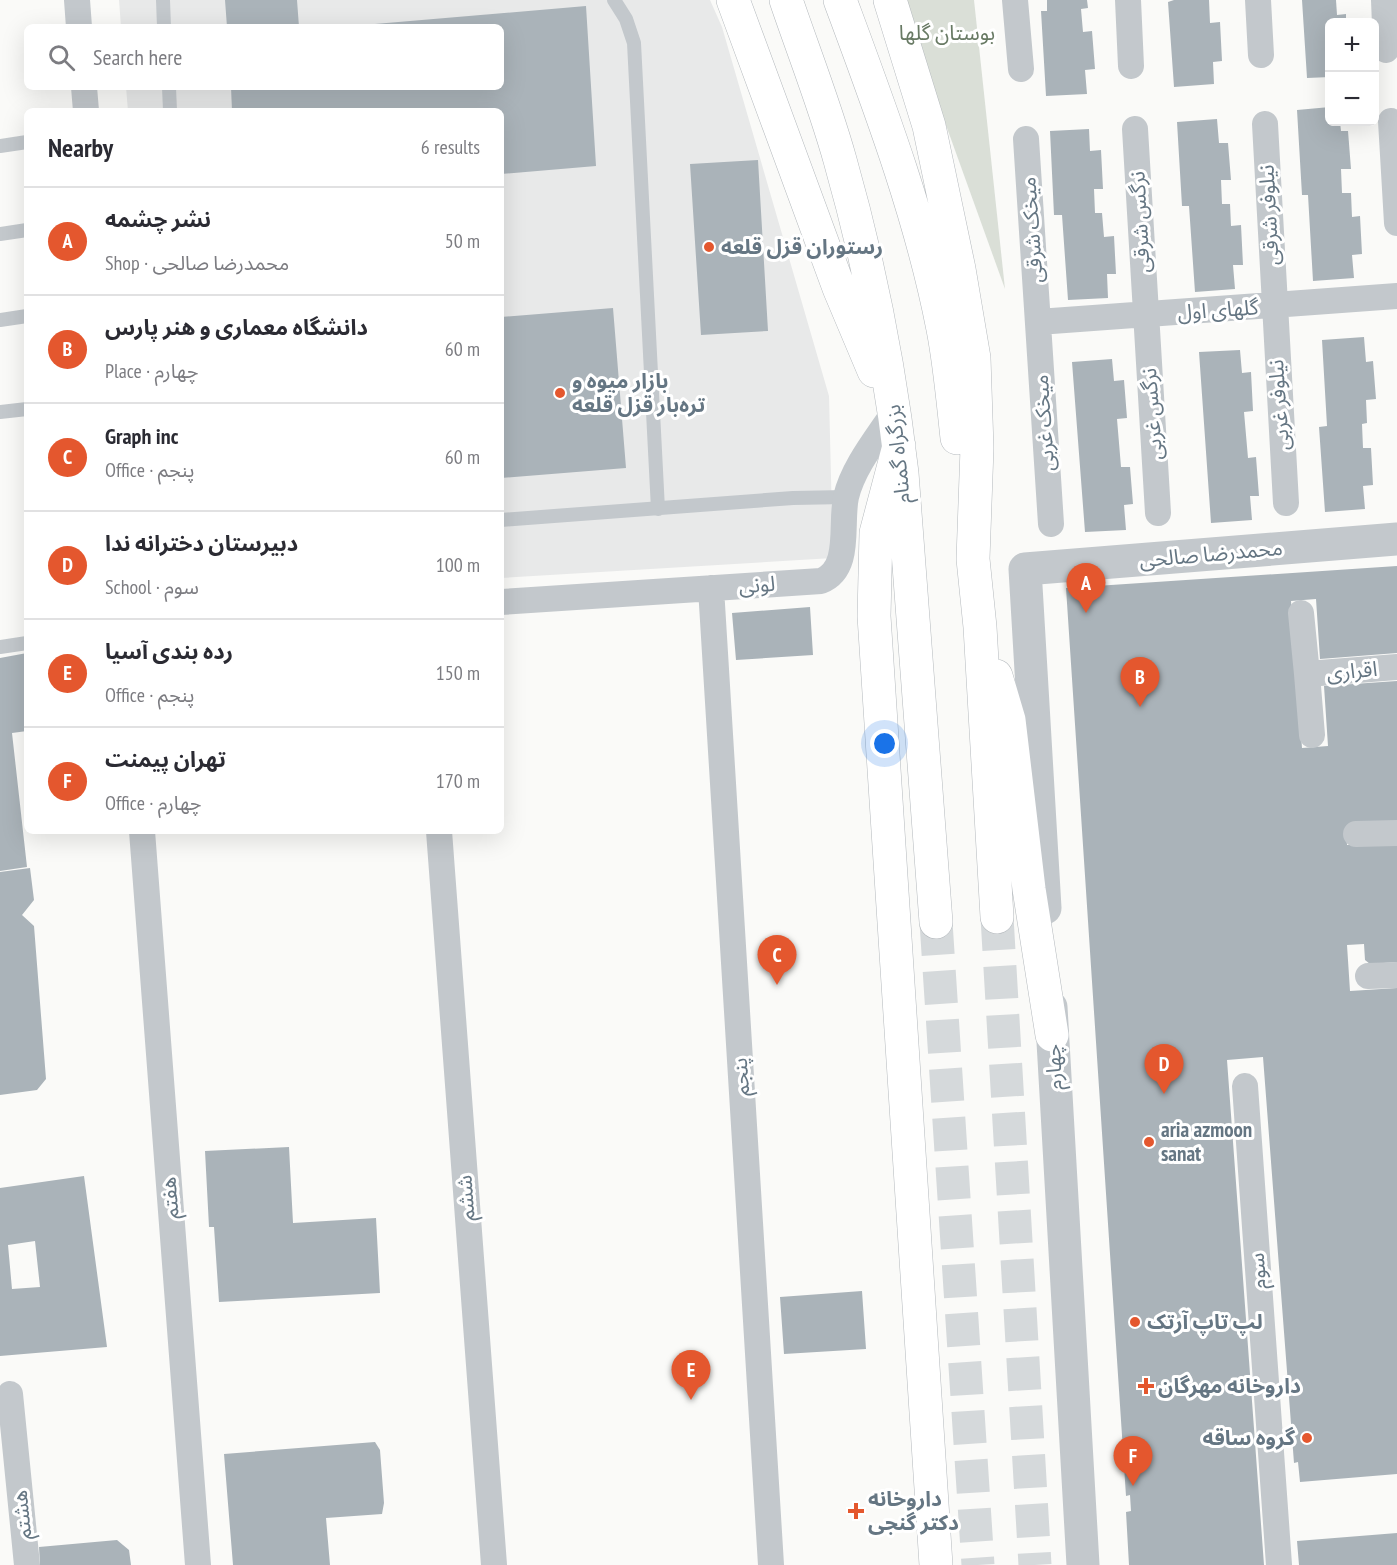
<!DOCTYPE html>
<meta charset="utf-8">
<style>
:root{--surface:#fff;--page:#f2f2f3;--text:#2b2b33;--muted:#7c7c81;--line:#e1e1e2;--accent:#e4572e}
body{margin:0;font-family:"PT Sans Narrow","Noto Sans Arabic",sans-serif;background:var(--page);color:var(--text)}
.controls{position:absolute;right:18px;top:18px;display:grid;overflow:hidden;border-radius:9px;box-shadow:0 6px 24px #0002}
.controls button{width:54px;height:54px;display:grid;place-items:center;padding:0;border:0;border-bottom:2px solid var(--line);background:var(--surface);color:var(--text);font:30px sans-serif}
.you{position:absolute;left:885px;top:744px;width:21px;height:21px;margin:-15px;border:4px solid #fff;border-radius:50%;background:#1a73e8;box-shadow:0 0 0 9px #1a73e833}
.badge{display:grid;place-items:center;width:39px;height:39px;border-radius:50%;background:var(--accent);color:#fff;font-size:20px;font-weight:700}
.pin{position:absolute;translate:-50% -50px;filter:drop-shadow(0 2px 3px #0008)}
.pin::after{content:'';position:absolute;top:32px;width:21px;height:18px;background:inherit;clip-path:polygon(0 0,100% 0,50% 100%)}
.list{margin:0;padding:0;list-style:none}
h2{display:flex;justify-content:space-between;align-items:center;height:78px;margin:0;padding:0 24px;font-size:26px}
h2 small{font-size:20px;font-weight:400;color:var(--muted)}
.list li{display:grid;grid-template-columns:39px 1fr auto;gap:18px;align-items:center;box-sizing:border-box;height:108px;padding:0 24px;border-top:2px solid var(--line)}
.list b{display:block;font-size:22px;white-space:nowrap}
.list p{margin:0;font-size:20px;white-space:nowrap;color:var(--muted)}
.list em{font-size:20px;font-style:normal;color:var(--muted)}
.icon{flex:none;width:33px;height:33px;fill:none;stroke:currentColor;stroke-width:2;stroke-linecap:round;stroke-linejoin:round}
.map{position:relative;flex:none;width:1397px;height:1565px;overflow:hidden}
.search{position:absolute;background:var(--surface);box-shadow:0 6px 24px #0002;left:24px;top:24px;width:480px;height:66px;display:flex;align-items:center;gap:15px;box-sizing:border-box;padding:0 21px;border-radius:9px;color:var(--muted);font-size:22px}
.panel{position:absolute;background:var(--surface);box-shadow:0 6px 24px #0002;left:24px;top:108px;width:480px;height:726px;border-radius:9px}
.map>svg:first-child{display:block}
</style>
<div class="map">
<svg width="1397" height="1565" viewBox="0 0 1397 1565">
<rect width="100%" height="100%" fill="#fafaf8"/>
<path fill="#e8e9e9" d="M 119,0 L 710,0 L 722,27 L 829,396 L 833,558 L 501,578 L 501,111 L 128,111 L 126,87 L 501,87 L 501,27 L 121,27 Z"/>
<path fill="#dadfd7" d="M 904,0 L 974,0 L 1005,289 L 929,78 Z"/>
<path fill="#aab3b9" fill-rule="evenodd" d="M 225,0 L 297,0 L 299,27 L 227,27 Z
M 1047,0 L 1087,0 L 1088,8 L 1081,9 L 1083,32 L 1092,31 L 1095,69 L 1085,70 L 1087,94 L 1046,96 L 1041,11 L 1047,11 Z
M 1174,0 L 1209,0 L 1210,23 L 1220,22 L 1222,61 L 1213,62 L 1214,84 L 1174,87 L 1168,2 Z
M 1302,0 L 1336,0 L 1337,15 L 1346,14 L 1346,22 L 1330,22 L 1330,77 L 1307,78 Z
M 586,6 L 596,166 L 501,174 L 501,111 L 232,111 L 231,87 L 501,87 L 501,27 L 363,25 Z
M 1330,107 L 1330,122 L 1340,122 L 1341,131 L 1348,131 L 1351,169 L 1341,169 L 1342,193 L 1351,193 L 1352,217 L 1360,216 L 1362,254 L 1352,255 L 1354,278 L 1313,281 L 1308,195 L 1302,195 L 1297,110 Z
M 1217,119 L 1219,143 L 1228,143 L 1231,180 L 1221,180 L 1222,204 L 1230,204 L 1231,226 L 1241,225 L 1243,265 L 1233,265 L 1235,289 L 1195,292 L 1189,206 L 1182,206 L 1177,122 Z
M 1089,129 L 1090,151 L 1101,150 L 1103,189 L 1094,189 L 1095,213 L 1102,213 L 1104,237 L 1114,236 L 1116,274 L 1107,274 L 1108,298 L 1068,300 L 1062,215 L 1054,215 L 1050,131 Z
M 758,160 L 768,331 L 701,335 L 690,164 Z
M 613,308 L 626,468 L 501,478 L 501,317 Z
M 1364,337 L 1366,362 L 1373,361 L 1376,399 L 1366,400 L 1367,423 L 1362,424 L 1363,448 L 1371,448 L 1373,485 L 1363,486 L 1365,509 L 1325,512 L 1319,427 L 1327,426 L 1322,340 Z
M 1240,350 L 1242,373 L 1251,372 L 1253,411 L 1244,412 L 1248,458 L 1256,457 L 1259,496 L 1250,496 L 1252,520 L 1211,523 L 1199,352 Z
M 1112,359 L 1114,381 L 1124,380 L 1127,418 L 1117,419 L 1121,467 L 1130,467 L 1133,504 L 1124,505 L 1126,530 L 1085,532 L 1072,362 Z
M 1397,566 L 1397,653 L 1320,659 L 1316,599 L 1291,601 L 1302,748 L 1328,746 L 1324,686 L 1397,681 L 1397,823 L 1346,826 L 1347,845 L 1397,841 L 1397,962 L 1370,964 L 1365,960 L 1364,944 L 1347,945 L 1350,991 L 1397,988 L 1397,1474 L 1300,1482 L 1298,1462 L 1294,1463 L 1263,1057 L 1227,1060 L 1264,1565 L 1129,1565 L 1126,1512 L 1131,1511 L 1130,1495 L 1126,1496 L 1066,588 Z
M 810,607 L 813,655 L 736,660 L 732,613 Z
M 27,653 L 27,731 L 12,733 L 27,867 L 0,871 L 0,658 Z
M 30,868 L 34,900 L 22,915 L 34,926 L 46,1079 L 37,1090 L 0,1095 L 0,872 Z
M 289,1147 L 293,1223 L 376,1218 L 380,1293 L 219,1302 L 214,1227 L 209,1227 L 205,1151 Z
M 84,1176 L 107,1347 L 0,1356 L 0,1188 ZM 35,1241 L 40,1287 L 12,1289 L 8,1245 Z
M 862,1291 L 866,1349 L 784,1354 L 780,1297 Z
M 375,1442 L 380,1450 L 384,1503 L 382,1514 L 326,1518 L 330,1565 L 233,1565 L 224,1454 Z
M 1397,1533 L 1397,1565 L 1299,1565 L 1297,1541 Z
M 117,1540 L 129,1550 L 131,1565 L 40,1565 L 39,1547 Z"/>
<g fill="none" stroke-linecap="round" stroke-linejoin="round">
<path stroke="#d5d9db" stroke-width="33" stroke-dasharray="33 16" stroke-linecap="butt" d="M 997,917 L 1035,1565
M 936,922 L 978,1565"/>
<defs>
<path id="trunk" d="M 733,0 L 839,288 L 874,371
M 786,0 C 804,53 825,106 840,160 C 869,262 890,368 902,473 L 936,922
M 840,0 C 880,108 921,216 943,329 C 950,365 953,402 957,438
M 890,0 L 929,126 L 959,269 L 974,358 L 977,448 L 973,559 L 980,627 L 997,917
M 899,446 L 876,533 L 874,616 L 936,1565
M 996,676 L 1009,720 L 1029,889 L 1052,1035"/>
</defs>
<use href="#trunk" stroke="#b4b9bd" stroke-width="34"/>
<path stroke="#c3c8cc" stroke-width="14" d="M 163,0 L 164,27
M 614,0 L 626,19 L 634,43 L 658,509
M 169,87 L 170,111
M 0,146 L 27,142
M 0,234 L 27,230
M 0,320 L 27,316
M 0,412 L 27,409
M 501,520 L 793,498 L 846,497
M 0,647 L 27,643"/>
<path stroke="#c3c8cc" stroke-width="26" d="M 77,0 L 79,27
M 1015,0 L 1021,69
M 1128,0 L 1131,66
M 1258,0 L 1261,55
M 1384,0 L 1386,50
M 84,87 L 86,111
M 1391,121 L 1397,223
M 1265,124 L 1286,503
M 1135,129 L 1158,513
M 1026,139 L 1051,524
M 1038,322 L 1397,296
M 711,588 L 771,1565
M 501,602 L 821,581 C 852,569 840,524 846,497 C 853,467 877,438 894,412
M 1301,613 L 1307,674
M 1312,735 L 1307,674 L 1397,667
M 142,831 L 198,1565
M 439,831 L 494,1565
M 1356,834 L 1397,833
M 1368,976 L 1397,975
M 1245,1086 L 1279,1565
M 10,1394 L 27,1565"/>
<path stroke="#c3c8cc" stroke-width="33" d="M 1045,908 L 1025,569 L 1397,539
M 1051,1007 L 1083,1565"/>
<use href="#trunk" stroke="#fff" stroke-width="33"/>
</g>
<g fill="#e4572e" stroke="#fff" stroke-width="2">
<circle cx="709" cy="247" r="6"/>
<circle cx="560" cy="393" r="6"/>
<circle cx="1149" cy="1142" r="6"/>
<circle cx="1135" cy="1322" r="6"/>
<path d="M1143 1377h6v6h6v6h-6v6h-6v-6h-6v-6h6z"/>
<circle cx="1307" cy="1438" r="6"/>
<path d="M853 1502h6v6h6v6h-6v6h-6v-6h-6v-6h6z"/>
</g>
<g text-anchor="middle" stroke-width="6" stroke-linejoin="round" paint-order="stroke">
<g font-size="21" fill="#687a64" stroke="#fff">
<text x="947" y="40">بوستان گلها</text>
</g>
<g font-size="21" fill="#657683" stroke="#fff">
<text transform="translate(1269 215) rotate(-93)" y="7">نیلوفر شرقی</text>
<text transform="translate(1140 222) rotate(-93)" y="7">نرگس شرقی</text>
<text transform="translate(1032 230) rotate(-94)" y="7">میخک شرقی</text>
<text transform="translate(1218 310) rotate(-4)" y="7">گلهای اول</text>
<text transform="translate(1279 405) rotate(-94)" y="7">نیلوفر غربی</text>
<text transform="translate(1152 414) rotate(-94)" y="7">نرگس غربی</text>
<text transform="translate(1044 423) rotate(-94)" y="7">میخک غربی</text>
<text transform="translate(898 454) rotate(-96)" y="7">بزرگراه گمنام</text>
<text transform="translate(1211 554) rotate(-5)" y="7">محمدرضا صالحی</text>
<text transform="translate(757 585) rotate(-4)" y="7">لونی</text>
<text transform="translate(1352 671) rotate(-5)" y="7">اقراری</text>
<text transform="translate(1054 1067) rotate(-93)" y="7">چهارم</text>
<text transform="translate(741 1077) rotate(-94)" y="7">پنجم</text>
<text transform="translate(170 1198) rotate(-94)" y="7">هفتم</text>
<text transform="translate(466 1198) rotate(-94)" y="7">ششم</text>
<text transform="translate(1258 1271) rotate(-94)" y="7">سوم</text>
<text transform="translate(22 1515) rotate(-96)" y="7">هشتم</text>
</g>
<g font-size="21" font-weight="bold" fill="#657683" stroke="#fff" text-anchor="start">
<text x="721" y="254">رستوران قزل قلعه</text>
<text x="572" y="388">بازار میوه و<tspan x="572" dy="24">تره‌بار قزل قلعه</tspan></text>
<text x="1161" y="1137">aria azmoon<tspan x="1161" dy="24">sanat</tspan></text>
<text x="1147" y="1329">لپ تاپ آرتک</text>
<text x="1158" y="1393">داروخانه مهرگان</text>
<text x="1295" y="1445" text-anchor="end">گروه ساقه</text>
<text x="868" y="1506">داروخانه<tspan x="868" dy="24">دکتر گنجی</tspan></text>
</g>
</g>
</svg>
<div class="controls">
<button>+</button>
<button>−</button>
</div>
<div class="you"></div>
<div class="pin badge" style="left:1086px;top:613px">A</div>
<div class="pin badge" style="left:1140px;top:707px">B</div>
<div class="pin badge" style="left:777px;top:985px">C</div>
<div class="pin badge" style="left:1164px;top:1094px">D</div>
<div class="pin badge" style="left:691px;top:1400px">E</div>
<div class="pin badge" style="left:1133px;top:1486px">F</div>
<div class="search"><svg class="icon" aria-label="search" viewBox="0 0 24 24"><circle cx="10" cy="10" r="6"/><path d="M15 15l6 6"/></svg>Search here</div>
<section class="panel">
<h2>Nearby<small>6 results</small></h2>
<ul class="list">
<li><span class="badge">A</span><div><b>نشر چشمه</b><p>Shop · محمدرضا صالحی</p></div><em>50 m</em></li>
<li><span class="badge">B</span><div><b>دانشگاه معماری و هنر پارس</b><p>Place · چهارم</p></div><em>60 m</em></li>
<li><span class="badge">C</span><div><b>Graph inc</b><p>Office · پنجم</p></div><em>60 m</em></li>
<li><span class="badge">D</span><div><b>دبیرستان دخترانه ندا</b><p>School · سوم</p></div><em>100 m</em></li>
<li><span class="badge">E</span><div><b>رده بندی آسیا</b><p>Office · پنجم</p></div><em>150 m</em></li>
<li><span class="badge">F</span><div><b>تهران پیمنت</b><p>Office · چهارم</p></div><em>170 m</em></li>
</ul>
</section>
</div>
